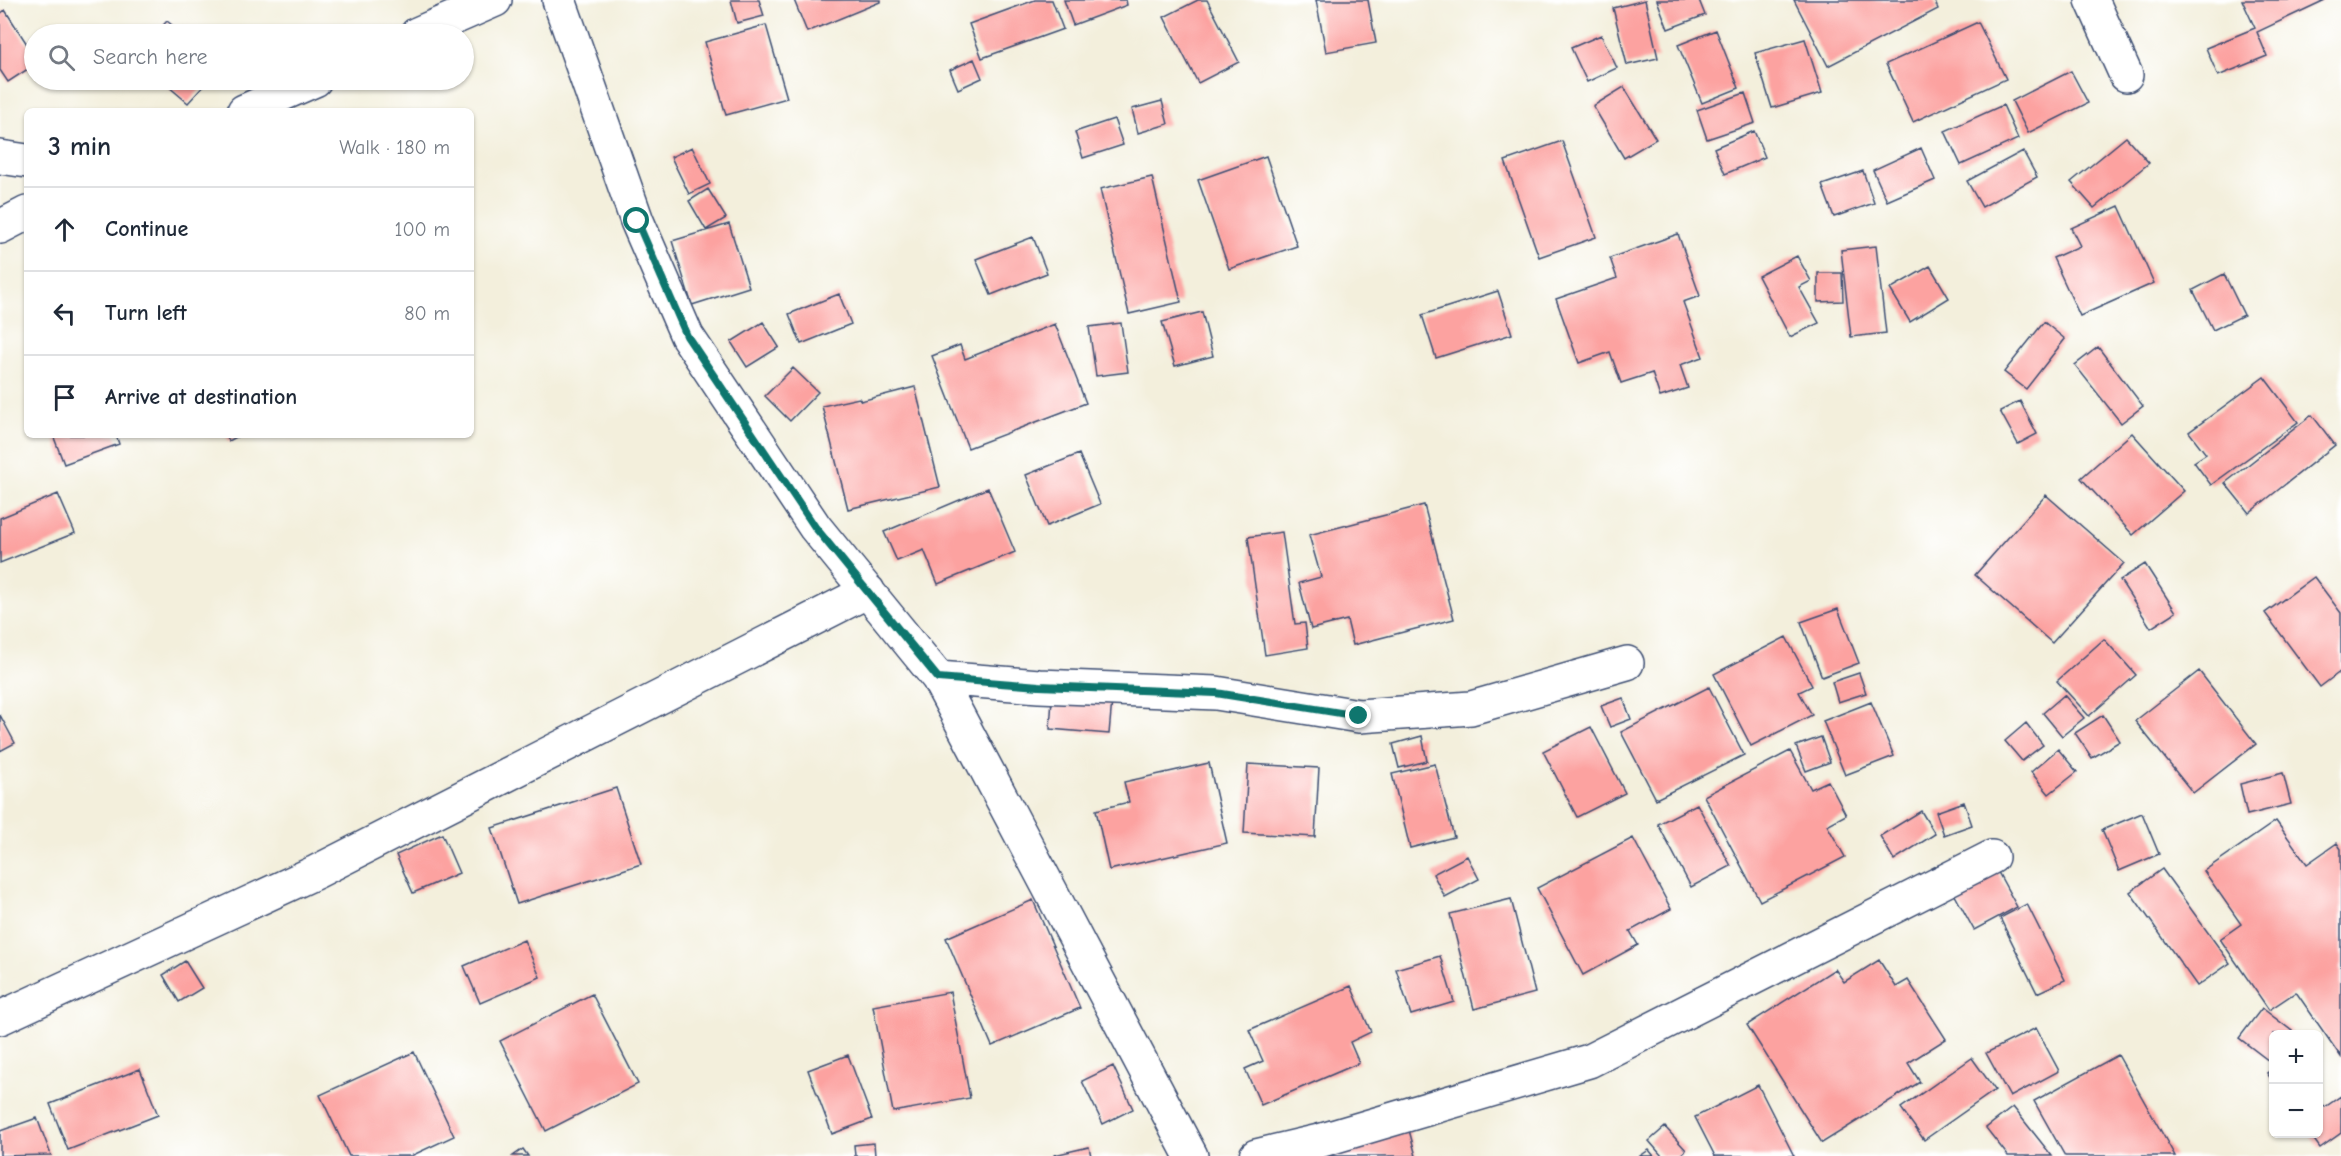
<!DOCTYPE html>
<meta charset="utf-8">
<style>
:root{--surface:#fff;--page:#f2f2f3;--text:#1f2937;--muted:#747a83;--line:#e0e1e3}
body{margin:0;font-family:"Comic Neue",sans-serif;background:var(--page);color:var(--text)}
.controls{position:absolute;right:18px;bottom:18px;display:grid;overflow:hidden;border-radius:9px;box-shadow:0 2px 4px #0004}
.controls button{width:54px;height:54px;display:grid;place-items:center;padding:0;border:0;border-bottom:2px solid var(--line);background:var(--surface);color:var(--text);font:30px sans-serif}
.stop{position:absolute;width:18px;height:18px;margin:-14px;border:4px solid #0f766e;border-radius:50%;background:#fff}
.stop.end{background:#0f766e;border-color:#fff;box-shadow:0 2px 6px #0008}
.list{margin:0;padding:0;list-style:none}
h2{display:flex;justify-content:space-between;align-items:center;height:78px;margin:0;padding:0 24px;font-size:26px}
h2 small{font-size:20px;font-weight:400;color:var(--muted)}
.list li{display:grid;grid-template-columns:39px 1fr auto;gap:18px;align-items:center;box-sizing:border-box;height:84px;padding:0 24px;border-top:2px solid var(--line)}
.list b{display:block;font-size:22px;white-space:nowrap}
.list em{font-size:20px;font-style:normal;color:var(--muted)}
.icon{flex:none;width:33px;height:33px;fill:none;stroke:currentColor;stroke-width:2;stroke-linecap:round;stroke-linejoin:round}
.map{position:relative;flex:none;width:2341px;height:1156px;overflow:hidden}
.search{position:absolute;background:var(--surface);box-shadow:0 2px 4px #0004;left:24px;top:24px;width:450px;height:66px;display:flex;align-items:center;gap:15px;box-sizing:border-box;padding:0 21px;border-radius:33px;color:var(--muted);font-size:22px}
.panel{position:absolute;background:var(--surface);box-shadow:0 2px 4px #0004;left:24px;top:108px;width:450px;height:330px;border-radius:9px}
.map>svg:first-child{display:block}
</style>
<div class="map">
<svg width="2341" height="1156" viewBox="0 0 2341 1156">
<rect width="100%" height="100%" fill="#fff"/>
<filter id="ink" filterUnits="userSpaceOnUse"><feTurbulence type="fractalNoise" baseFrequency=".0167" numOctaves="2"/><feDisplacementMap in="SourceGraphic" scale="12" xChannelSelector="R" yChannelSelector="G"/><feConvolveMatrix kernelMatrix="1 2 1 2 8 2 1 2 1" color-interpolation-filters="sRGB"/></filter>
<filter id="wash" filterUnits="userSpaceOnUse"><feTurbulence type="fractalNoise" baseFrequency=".008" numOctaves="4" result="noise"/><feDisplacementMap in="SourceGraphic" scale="24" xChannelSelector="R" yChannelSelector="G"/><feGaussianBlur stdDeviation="1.35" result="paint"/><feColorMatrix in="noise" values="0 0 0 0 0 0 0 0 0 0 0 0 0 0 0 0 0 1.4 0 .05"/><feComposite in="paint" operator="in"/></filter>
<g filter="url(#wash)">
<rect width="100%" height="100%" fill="#f3efdc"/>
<g id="blocks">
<path fill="#fca2a0" d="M 731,0 L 759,0 L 764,16 L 737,23 Z
M 794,0 L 880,0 L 880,2 L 807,32 Z
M 1035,0 L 1052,0 L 1063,29 L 982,58 L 969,24 Z
M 1064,0 L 1126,0 L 1127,5 L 1073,25 Z
M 1198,0 L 1207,0 L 1239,62 L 1198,83 L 1164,17 Z
M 1316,0 L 1368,0 L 1376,43 L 1326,52 Z
M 1645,0 L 1658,58 L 1627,65 L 1613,8 Z
M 1657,0 L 1699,0 L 1705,15 L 1668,29 Z
M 1794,0 L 1934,0 L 1938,9 L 1828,66 Z
M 2242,0 L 2325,0 L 2257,32 L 2267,56 L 2218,76 L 2206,48 L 2255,28 Z
M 5,10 L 34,55 L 34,65 L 8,82 L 0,70 L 0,14 Z
M 167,21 L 183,34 L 155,34 Z
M 1978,22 L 2006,79 L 1913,122 L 1886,64 Z
M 766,25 L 787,98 L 726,115 L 705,42 Z
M 1716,30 L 1739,88 L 1702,103 L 1678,45 Z
M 1601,35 L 1617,68 L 1587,82 L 1571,48 Z
M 1805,39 L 1822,93 L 1772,108 L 1755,53 Z
M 974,59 L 982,78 L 958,89 L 950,70 Z
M 2071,71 L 2088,103 L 2028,133 L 2012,101 Z
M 161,80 L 209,80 L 188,103 Z
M 1624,87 L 1656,139 L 1624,158 L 1593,106 Z
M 1745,93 L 1755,123 L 1707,139 L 1697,110 Z
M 1162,101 L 1168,124 L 1138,133 L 1132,109 Z
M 2003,105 L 2018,139 L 1961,165 L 1945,131 Z
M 1114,119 L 1123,145 L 1083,158 L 1075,132 Z
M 1754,131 L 1765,157 L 1725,174 L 1714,148 Z
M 2126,137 L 2149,163 L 2094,208 L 2071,182 Z
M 1562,141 L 1596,237 L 1539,257 L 1505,161 Z
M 692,147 L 710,184 L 689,194 L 671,157 Z
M 1921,148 L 1935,180 L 1887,201 L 1873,170 Z
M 2023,151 L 2037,177 L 1982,207 L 1967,181 Z
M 1266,156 L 1297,246 L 1229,269 L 1198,180 Z
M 1863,171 L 1874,203 L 1834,217 L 1822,185 Z
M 1152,177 L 1181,302 L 1129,314 L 1100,189 Z
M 708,189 L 726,218 L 706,230 L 689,201 Z
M 2119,206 L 2154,283 L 2080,316 L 2053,258 L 2080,246 L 2071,228 Z
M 729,224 L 749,287 L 692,305 L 672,241 Z
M 1678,234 L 1700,296 L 1683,302 L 1703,357 L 1680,365 L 1688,388 L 1660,397 L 1652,373 L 1621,383 L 1610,352 L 1579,363 L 1556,299 L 1617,278 L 1610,258 Z
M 1033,237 L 1047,273 L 991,295 L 976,259 Z
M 1876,246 L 1886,333 L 1851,337 L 1841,250 Z
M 1797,256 L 1811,281 L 1799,287 L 1819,323 L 1790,337 L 1758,276 Z
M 1930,266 L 1949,298 L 1910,322 L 1890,289 Z
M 1818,273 L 1842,273 L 1843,301 L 1818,302 Z
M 2224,274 L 2244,315 L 2213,330 L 2193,290 Z
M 1498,291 L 1512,334 L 1436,358 L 1422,315 Z
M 839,294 L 851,324 L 801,344 L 789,314 Z
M 1202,312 L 1213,356 L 1175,366 L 1162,322 Z
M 763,322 L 779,347 L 747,367 L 731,342 Z
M 2044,322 L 2065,339 L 2026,389 L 2004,372 Z
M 1121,323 L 1128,372 L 1096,376 L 1089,327 Z
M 1055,324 L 1086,403 L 968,448 L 932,356 L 960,345 L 965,359 Z
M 2098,347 L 2143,406 L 2121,423 L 2075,365 Z
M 793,368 L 818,392 L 790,421 L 765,396 Z
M 2264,377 L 2298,422 L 2211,485 L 2194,462 L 2206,454 L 2189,432 Z
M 915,387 L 940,487 L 848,509 L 822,406 L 859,398 L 861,401 Z
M 2020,401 L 2037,434 L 2018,444 L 2000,411 Z
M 2312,415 L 2335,445 L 2249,513 L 2225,483 Z
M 2132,433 L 2184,491 L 2133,535 L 2081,478 Z
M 53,435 L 116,435 L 119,444 L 64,464 Z
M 226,435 L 240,435 L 229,441 Z
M 1079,454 L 1100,504 L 1047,526 L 1026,475 Z
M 988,488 L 1015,552 L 938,584 L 924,550 L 897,561 L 884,532 Z
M 58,494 L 75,533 L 0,563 L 0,518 Z
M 2046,495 L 2124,563 L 2052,643 L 1975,575 Z
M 1424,505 L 1454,619 L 1353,645 L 1347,620 L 1311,629 L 1299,583 L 1321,577 L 1309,535 Z
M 1282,532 L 1295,624 L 1305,623 L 1308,648 L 1265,655 L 1248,537 Z
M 2145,564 L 2176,612 L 2151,628 L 2120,580 Z
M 2314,577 L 2341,613 L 2341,671 L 2320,687 L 2265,613 Z
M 1838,609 L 1859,663 L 1822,677 L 1801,622 Z
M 1786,637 L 1812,686 L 1799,692 L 1812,715 L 1751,746 L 1714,674 Z
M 2104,639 L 2136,675 L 2089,716 L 2057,681 Z
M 2199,671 L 2256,744 L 2193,793 L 2135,721 Z
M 1859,673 L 1866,693 L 1838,702 L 1832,682 Z
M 1053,684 L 1113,689 L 1109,734 L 1050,729 Z
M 1709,687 L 1744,755 L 1656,799 L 1621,732 Z
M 2064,695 L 2084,718 L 2062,736 L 2043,713 Z
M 1623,698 L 1631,719 L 1610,727 L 1601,706 Z
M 1871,702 L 1894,756 L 1845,775 L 1823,721 Z
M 0,715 L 15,743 L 0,751 Z
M 2103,715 L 2120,741 L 2092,758 L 2075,733 Z
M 2026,723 L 2043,745 L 2022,761 L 2005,741 Z
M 1591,727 L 1625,793 L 1577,817 L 1543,751 Z
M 1422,736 L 1427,761 L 1399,768 L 1393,744 Z
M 1821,737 L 1830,762 L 1806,771 L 1796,746 Z
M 2058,749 L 2077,772 L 2049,794 L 2031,772 Z
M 1790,751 L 1811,789 L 1828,781 L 1846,815 L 1827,825 L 1845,857 L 1760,901 L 1704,796 Z
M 1209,763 L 1227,843 L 1109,870 L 1096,810 L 1129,802 L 1124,782 Z
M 1248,764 L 1319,768 L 1315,837 L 1244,833 Z
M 1435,764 L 1454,837 L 1410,848 L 1392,774 Z
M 2283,773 L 2291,804 L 2247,815 L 2240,784 Z
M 616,788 L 641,864 L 517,904 L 492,828 Z
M 1964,802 L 1972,825 L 1944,835 L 1936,812 Z
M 1697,804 L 1731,866 L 1691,887 L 1658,824 Z
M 1921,811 L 1935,834 L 1894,860 L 1880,836 Z
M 2142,813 L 2159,854 L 2119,871 L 2102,830 Z
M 2276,821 L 2307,864 L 2337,843 L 2341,849 L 2341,1057 L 2296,992 L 2269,1010 L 2220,939 L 2241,924 L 2204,871 Z
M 442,834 L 459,873 L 413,893 L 396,855 Z
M 1633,838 L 1671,909 L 1630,931 L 1638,945 L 1583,975 L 1537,888 Z
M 1467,856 L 1479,879 L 1445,897 L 1433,874 Z
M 1993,863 L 2017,907 L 1974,930 L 1950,886 Z
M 2162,869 L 2230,963 L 2197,986 L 2130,892 Z
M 1511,899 L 1535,993 L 1474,1009 L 1450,914 Z
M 1033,900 L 1080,1008 L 992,1046 L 946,938 Z
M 2027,904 L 2065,980 L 2037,993 L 2000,918 Z
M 524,940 L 540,977 L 480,1003 L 464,966 Z
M 1440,956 L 1454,1002 L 1411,1015 L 1396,969 Z
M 1879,960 L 1896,987 L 1908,980 L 1946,1039 L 1908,1063 L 1920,1082 L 1822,1143 L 1747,1025 L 1835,969 L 1844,982 Z
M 185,961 L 202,988 L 179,1002 L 163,975 Z
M 1351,986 L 1371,1032 L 1350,1042 L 1359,1063 L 1261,1105 L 1245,1069 L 1263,1061 L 1249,1030 Z
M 950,992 L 970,1098 L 893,1112 L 873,1006 Z
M 592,994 L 638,1084 L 546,1131 L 500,1041 Z
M 2262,1008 L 2292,1031 L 2290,1034 L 2274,1034 L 2274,1055 L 2269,1061 L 2239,1038 Z
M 2036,1028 L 2059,1071 L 2010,1097 L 1986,1053 Z
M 414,1052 L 454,1136 L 411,1156 L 349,1156 L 320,1095 Z
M 848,1055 L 872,1119 L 832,1134 L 808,1070 Z
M 2118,1055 L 2175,1156 L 2065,1156 L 2034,1101 Z
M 1972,1058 L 1995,1090 L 1924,1140 L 1901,1108 Z
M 1113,1066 L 1133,1109 L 1103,1124 L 1082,1081 Z
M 2274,1068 L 2274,1083 L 2267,1073 Z
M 140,1069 L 158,1115 L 68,1150 L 50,1104 Z
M 1758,1085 L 1794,1156 L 1715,1156 L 1695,1117 Z
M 2341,1096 L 2341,1133 L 2320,1148 L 2310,1134 L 2318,1134 L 2318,1099 L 2325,1107 Z
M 2013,1107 L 2052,1156 L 2008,1156 L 1986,1128 Z
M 37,1118 L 51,1155 L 0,1156 L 0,1131 Z
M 1665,1127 L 1686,1150 L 1679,1156 L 1662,1156 L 1649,1141 Z
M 1409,1130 L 1416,1156 L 1320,1156 Z
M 874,1143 L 875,1156 L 855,1156 L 854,1145 Z
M 1089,1147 L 1091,1156 L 1054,1156 L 1054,1155 Z
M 523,1149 L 528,1156 L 513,1156 Z
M 1649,1150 L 1654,1156 L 1640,1156 Z"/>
</g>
</g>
<g filter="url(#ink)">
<use href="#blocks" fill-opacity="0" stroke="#3b4c71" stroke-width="1.5"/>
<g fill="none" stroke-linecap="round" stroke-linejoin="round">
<defs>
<path id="street" d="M 559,0 L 637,221 L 687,336 L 815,527 L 938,678 L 1191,1156
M 2092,0 L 2126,75
M 417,34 L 495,0
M 244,111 L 315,80
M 0,157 L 27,161
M 0,227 L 27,213
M 938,678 L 1039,686 L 1216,693 L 1359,716 L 1471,708 L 1627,663
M 0,1018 L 316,872 L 868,591
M 1256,1156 L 1319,1141 L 1589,1061 L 1992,857"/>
</defs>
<use href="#street" stroke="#3b4c71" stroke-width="36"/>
<use href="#street" stroke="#fff" stroke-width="33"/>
</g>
</g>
<g fill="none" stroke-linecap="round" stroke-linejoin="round" filter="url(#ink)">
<path stroke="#0f766e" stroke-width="8" d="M 637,221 L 687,336 L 815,527 L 938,678 L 1039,686 L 1216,693 L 1359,716"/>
</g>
</svg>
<div class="controls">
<button>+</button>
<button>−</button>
</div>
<div class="stop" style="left:637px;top:221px"></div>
<div class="stop end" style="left:1359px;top:716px"></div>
<div class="search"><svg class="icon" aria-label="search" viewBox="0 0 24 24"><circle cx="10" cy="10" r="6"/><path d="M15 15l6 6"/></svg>Search here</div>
<section class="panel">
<h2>3 min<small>Walk · 180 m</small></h2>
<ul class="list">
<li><svg class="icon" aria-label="ahead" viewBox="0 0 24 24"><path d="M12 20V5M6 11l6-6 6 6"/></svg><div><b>Continue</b></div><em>100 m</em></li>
<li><svg class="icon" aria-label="left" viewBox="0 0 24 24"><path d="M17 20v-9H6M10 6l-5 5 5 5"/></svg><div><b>Turn left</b></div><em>80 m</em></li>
<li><svg class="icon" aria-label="arrive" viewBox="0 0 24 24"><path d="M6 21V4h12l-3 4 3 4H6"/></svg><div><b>Arrive at destination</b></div></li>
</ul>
</section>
</div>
